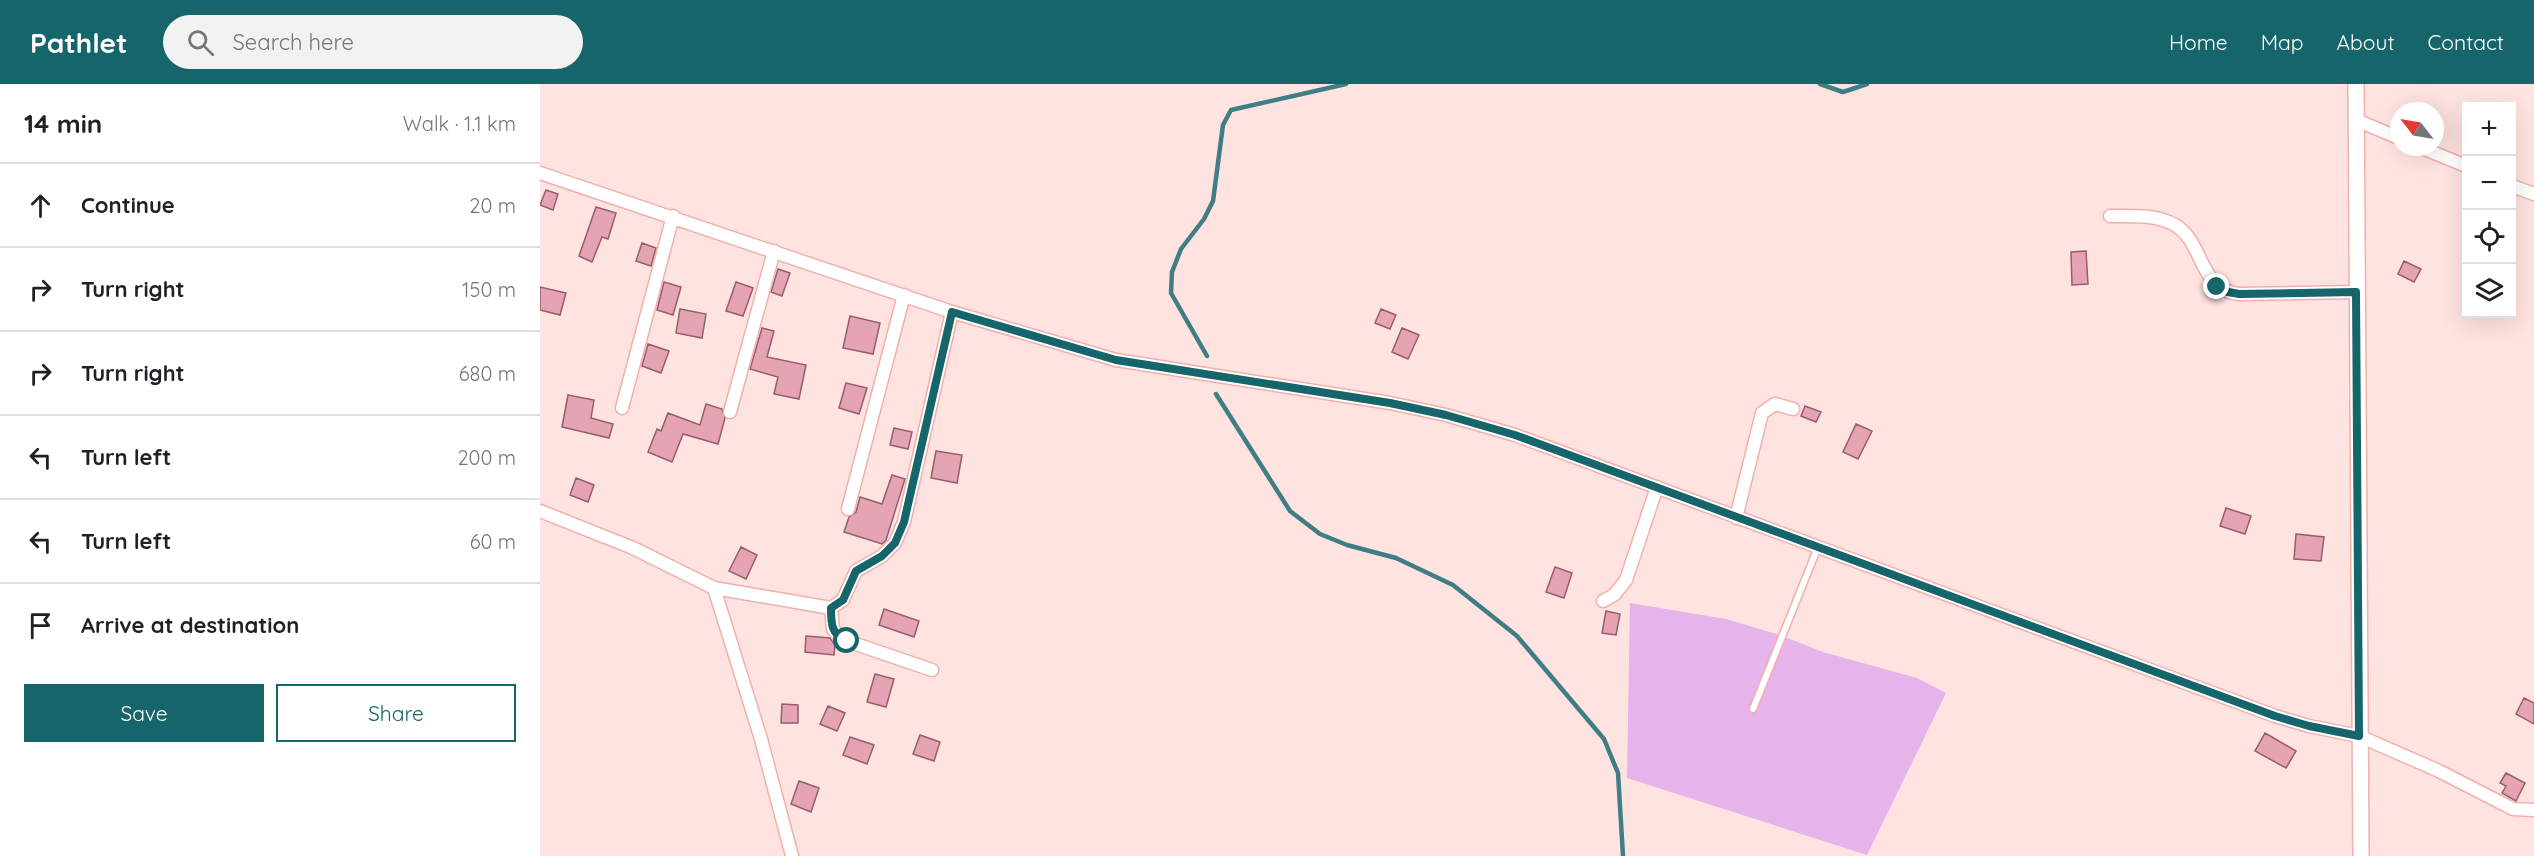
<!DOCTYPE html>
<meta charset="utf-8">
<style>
:root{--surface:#fff;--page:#f2f2f2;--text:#202124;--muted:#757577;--line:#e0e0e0;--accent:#16656b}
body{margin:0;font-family:Quicksand,sans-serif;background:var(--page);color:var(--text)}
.controls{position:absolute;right:18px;top:18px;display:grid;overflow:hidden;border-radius:0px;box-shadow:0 6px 24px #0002}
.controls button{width:54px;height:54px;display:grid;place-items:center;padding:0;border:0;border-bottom:2px solid var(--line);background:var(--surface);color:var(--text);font:30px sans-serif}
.compass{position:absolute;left:1850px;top:18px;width:54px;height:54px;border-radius:50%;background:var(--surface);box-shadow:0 6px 24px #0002;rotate:301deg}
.stop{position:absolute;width:18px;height:18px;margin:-14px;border:4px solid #16656b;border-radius:50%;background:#fff}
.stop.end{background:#16656b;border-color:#fff;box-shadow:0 2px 6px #0008}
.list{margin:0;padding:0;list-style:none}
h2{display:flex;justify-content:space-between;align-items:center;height:78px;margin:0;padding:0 24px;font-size:26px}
h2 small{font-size:20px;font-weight:400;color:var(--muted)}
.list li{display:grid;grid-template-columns:39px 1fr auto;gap:18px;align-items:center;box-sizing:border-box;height:84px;padding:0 24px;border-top:2px solid var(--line)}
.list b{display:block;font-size:22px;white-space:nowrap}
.list em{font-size:20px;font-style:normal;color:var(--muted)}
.actions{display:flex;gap:12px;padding:18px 24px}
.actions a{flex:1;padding:14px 0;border:2px solid var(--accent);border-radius:0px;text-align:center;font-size:21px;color:var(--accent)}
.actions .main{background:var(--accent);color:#fff}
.icon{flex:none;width:33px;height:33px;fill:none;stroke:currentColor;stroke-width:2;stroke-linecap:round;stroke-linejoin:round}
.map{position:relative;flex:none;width:1994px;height:772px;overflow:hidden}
header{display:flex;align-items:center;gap:36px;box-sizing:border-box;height:84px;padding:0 30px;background:var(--accent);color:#fff}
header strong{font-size:28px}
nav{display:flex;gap:33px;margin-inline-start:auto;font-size:21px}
.search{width:420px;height:54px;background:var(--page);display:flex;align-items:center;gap:15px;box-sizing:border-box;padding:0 21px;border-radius:33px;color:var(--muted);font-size:22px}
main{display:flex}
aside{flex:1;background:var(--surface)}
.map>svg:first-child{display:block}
</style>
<header>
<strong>Pathlet</strong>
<div class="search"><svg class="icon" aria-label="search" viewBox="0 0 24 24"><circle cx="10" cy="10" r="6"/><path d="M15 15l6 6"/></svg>Search here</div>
<nav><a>Home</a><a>Map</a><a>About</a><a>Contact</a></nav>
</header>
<main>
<aside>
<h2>14 min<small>Walk · 1.1 km</small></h2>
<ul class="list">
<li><svg class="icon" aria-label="ahead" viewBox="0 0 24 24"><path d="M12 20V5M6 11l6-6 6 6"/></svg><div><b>Continue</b></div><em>20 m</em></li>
<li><svg class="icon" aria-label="right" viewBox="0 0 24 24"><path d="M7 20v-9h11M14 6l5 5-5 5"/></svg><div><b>Turn right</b></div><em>150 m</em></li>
<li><svg class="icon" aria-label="right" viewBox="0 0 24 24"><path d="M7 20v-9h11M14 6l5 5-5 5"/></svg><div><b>Turn right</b></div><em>680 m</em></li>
<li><svg class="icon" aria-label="left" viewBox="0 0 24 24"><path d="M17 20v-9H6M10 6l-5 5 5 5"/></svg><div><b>Turn left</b></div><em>200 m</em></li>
<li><svg class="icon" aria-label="left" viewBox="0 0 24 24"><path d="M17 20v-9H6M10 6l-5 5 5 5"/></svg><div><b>Turn left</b></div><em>60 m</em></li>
<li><svg class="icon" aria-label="arrive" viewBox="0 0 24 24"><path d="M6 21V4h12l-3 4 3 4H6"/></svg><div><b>Arrive at destination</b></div></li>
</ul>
<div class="actions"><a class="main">Save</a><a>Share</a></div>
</aside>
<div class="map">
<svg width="1994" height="772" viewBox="0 0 1994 772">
<rect width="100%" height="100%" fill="#ffe3e1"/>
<path fill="#e7b3eb" d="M 1090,519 L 1186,535 L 1240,551 L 1283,568 L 1377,594 L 1406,609 L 1327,771 L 1087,694 Z"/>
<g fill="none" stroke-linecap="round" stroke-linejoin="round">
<path stroke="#3e7e84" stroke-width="4.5" d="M 1280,0 L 1303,8 L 1327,0
M 667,272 L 631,209 L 632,188 L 641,165 L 664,135 L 673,117 L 683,41 L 691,26 L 806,0
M 676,310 L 750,427 L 780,450 L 807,461 L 856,474 L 913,501 L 977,552 L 1064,655 L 1078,689 L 1083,772"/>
</g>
<path fill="#e4a4b3" stroke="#975d6c" stroke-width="1.5" d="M 6,106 L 18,110 L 13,126 L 0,121 Z
M 56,123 L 76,129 L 68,155 L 62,153 L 52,178 L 39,172 Z
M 102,159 L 116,164 L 111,182 L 96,177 Z
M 1546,167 L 1548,200 L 1532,201 L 1531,168 Z
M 1864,177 L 1881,185 L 1874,198 L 1858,190 Z
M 238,185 L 250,189 L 242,212 L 231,208 Z
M 124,198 L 141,203 L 133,231 L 117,226 Z
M 196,198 L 213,204 L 203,232 L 186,227 Z
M 0,203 L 26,209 L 20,231 L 0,226 Z
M 140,225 L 166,230 L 162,254 L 136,249 Z
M 841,225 L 856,231 L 850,245 L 835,239 Z
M 310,232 L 340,239 L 333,270 L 303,264 Z
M 222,244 L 234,247 L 227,273 L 266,281 L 259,315 L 234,310 L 238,293 L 210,285 Z
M 862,244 L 879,251 L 868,275 L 852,268 Z
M 108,260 L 129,267 L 121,289 L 102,282 Z
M 306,299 L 327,304 L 319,330 L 299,324 Z
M 28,311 L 54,316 L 51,334 L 73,340 L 69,354 L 22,343 Z
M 166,320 L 182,325 L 185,334 L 178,360 L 143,350 L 132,378 L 108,368 L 117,345 L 121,347 L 128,329 L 160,341 Z
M 1265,322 L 1281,328 L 1276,338 L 1261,332 Z
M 1316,340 L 1332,347 L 1318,375 L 1303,368 Z
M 354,344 L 372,348 L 368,365 L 350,361 Z
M 396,367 L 422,371 L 417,399 L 391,394 Z
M 352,391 L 365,395 L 346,456 L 342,460 L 304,448 L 309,433 L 316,428 L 320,413 L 342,420 Z
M 36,394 L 54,401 L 48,418 L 30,411 Z
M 1686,424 L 1711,432 L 1705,450 L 1680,442 Z
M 1756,450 L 1784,453 L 1781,477 L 1754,475 Z
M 201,463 L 217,471 L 206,495 L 189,487 Z
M 1015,483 L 1032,489 L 1024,514 L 1006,508 Z
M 344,525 L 379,537 L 374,553 L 339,541 Z
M 1066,527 L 1080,530 L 1076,551 L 1062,549 Z
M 266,552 L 290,554 L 295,561 L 294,571 L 265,568 Z
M 335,590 L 354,595 L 346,623 L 327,618 Z
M 1984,614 L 1994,619 L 1994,640 L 1976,630 Z
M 242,620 L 258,621 L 258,639 L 241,639 Z
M 288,622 L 305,629 L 297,647 L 280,640 Z
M 1725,649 L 1756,667 L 1746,684 L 1715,667 Z
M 380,651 L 400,658 L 394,677 L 373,670 Z
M 310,653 L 334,661 L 327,680 L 303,671 Z
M 1966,689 L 1985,699 L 1976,717 L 1962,709 L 1966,702 L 1960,699 Z
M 259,697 L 279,704 L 271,728 L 251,720 Z"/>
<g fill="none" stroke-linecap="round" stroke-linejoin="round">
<defs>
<path id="service" d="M 1213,625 L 1278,463"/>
<path id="minor" d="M 1816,36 L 1859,54
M 1880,63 L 1926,82
M 0,89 L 412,228 L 576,276 L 850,319 L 906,331 L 975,351 L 1735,632 L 1769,642 L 1819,652 L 1899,687 L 1973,725 L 1994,726
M 1972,102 L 1994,110
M 1570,132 C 1591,132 1615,130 1635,141 C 1665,159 1658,206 1699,210 L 1816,208
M 82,324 L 133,132
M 190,328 L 234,167
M 308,425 L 364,211
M 0,427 L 93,464 L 174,504 L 291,524 L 303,516 L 316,487 L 342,472 L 355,459 L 364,438 L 412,228
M 1196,434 L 1222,329 L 1235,320 L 1253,325
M 174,504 L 221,655 L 252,772
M 1063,517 L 1074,511 L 1086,496 L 1117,403
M 291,524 L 293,545 L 301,555 L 392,586"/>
<path id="tertiary" d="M 1816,0 L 1821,772"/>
</defs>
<use href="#service" stroke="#f1b0ab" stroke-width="9"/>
<use href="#minor" stroke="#f1b0ab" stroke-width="15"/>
<use href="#tertiary" stroke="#f1b0ab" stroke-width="18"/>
<use href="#service" stroke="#fff" stroke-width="6"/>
<use href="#minor" stroke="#fff" stroke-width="12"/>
<use href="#tertiary" stroke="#fff" stroke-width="15"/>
</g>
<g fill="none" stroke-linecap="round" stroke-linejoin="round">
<path stroke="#16656b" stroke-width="8" d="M 307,557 C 291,551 291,539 291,524 L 303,516 L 316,487 L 342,472 L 355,459 L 364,438 L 412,228 L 576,276 L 850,319 L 906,331 L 975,351 L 1735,632 L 1769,642 L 1819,652 L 1816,208 L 1699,210 L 1683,207 L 1677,203"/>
</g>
</svg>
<div class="controls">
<button>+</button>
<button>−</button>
<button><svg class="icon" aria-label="locate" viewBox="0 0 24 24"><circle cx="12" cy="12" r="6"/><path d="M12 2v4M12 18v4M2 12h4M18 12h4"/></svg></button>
<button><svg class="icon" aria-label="layers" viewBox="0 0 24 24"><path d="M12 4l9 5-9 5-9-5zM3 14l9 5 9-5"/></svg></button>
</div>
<svg class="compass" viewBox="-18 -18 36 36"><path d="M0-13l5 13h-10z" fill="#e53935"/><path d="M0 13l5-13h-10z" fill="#757577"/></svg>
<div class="stop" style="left:307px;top:557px"></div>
<div class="stop end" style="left:1677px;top:203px"></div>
</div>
</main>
